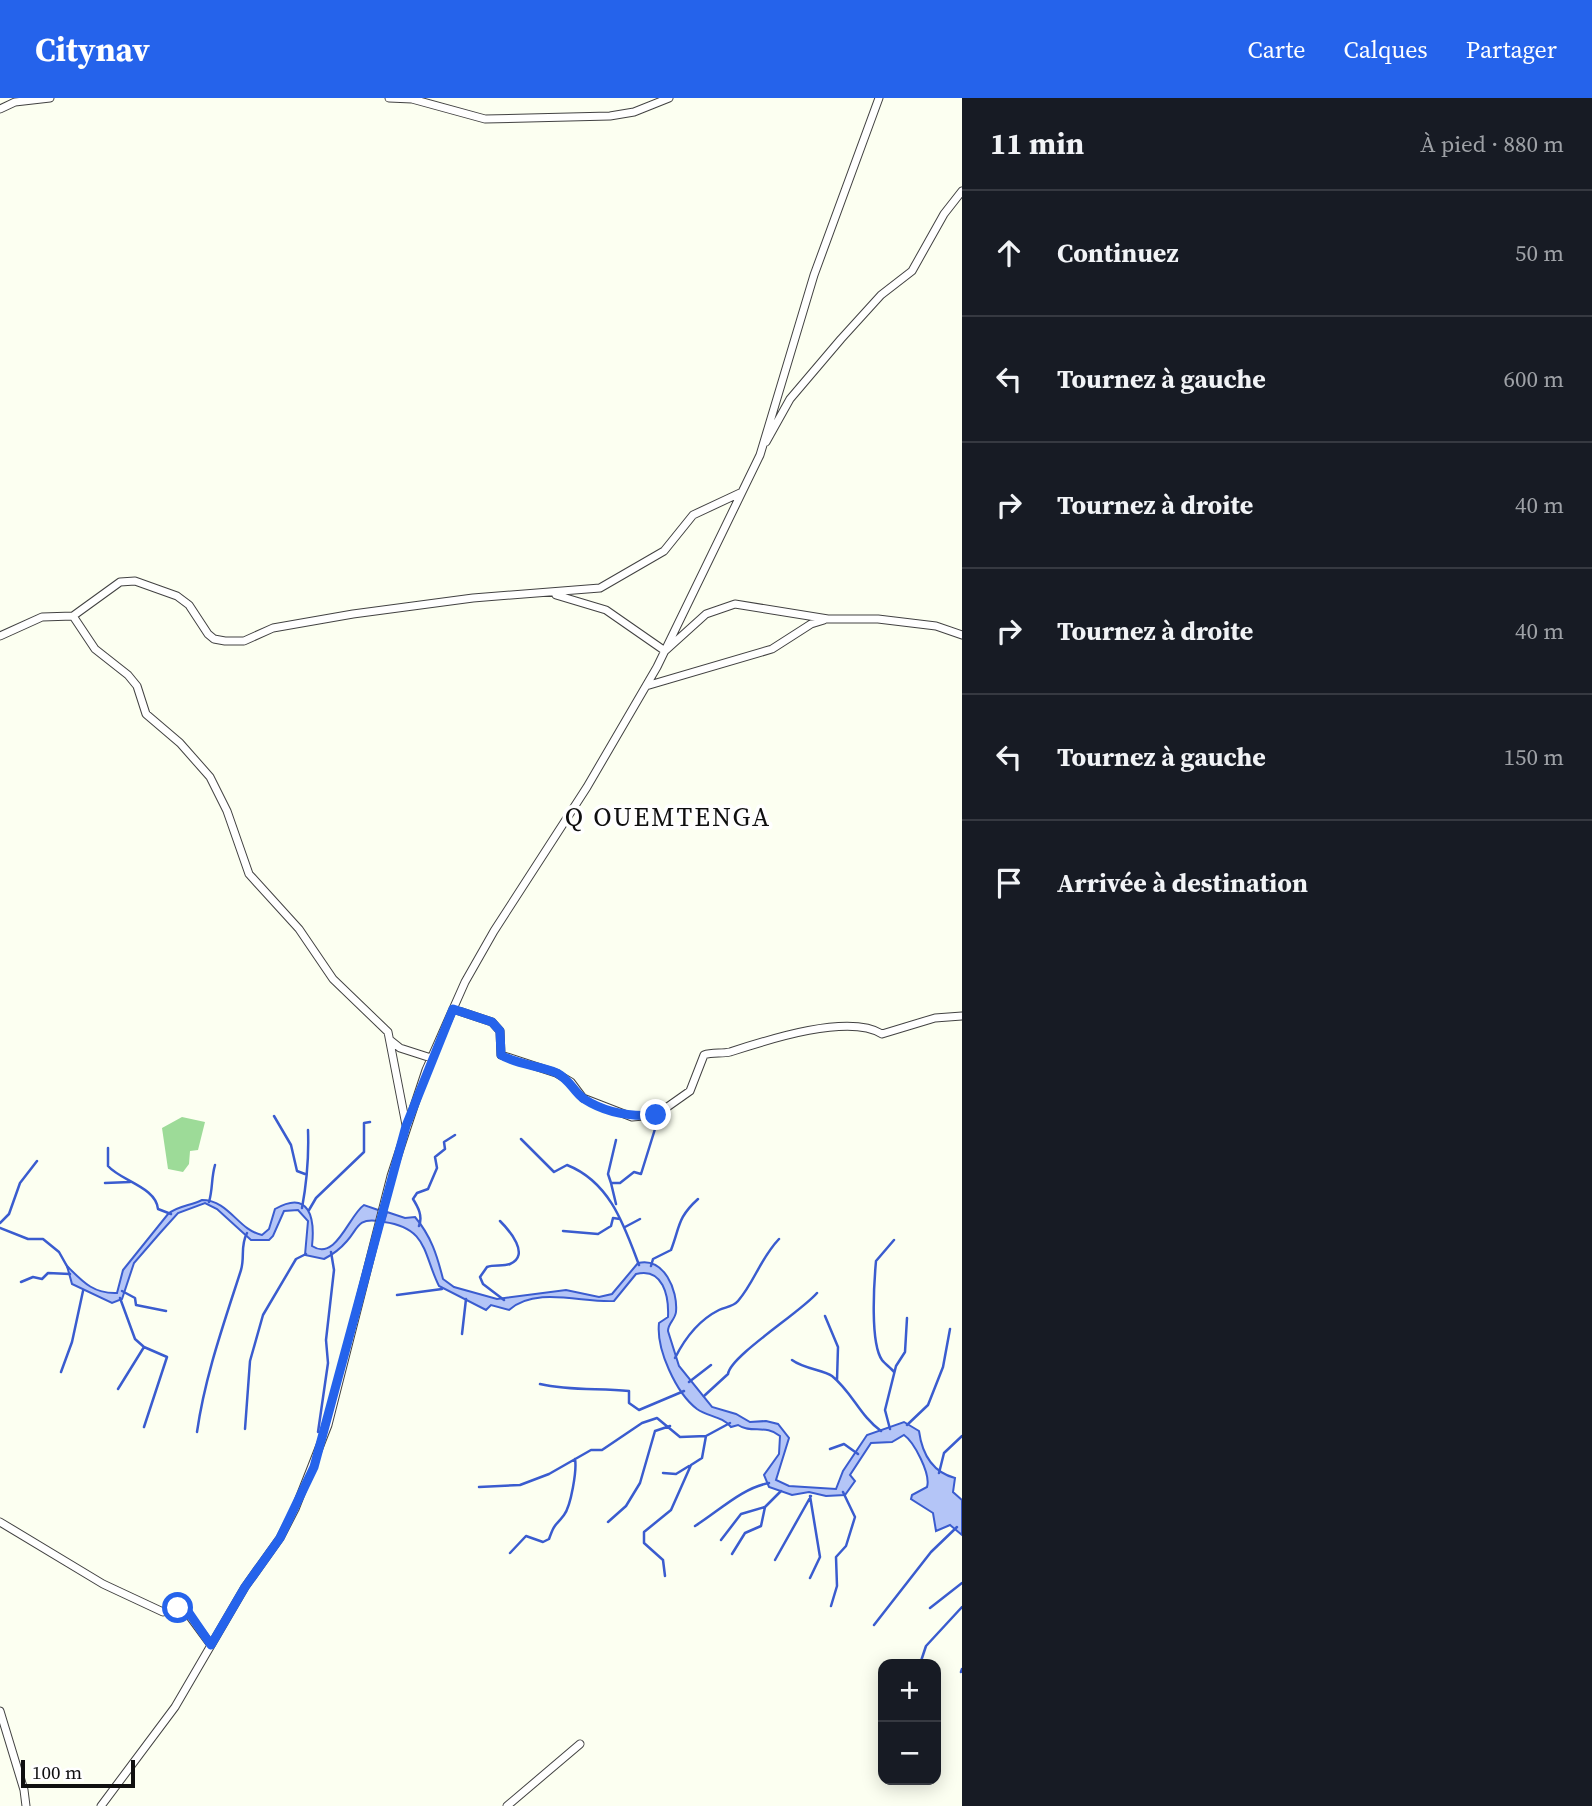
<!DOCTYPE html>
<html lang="fr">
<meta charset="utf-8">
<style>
:root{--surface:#171b24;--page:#20242c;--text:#f1f3f6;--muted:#9ea1a6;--line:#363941;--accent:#2563eb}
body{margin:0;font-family:"Source Serif 4",serif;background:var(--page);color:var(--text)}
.controls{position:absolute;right:21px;bottom:21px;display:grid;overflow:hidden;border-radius:14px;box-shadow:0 4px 18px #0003}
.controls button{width:63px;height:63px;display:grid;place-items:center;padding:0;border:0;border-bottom:2px solid var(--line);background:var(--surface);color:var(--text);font:35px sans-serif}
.scale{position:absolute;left:21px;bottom:18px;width:114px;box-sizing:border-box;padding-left:7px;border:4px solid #0f0f0f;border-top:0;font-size:19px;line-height:24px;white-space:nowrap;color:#0f0f0f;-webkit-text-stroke:5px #fff;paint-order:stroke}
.stop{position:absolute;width:21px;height:21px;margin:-16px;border:5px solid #2563eb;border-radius:50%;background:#fff}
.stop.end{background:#2563eb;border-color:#fff;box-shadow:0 2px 7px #0008}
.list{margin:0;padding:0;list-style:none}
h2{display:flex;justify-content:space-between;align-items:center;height:91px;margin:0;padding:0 28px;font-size:30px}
h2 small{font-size:23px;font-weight:400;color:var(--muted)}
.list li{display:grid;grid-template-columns:46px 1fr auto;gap:21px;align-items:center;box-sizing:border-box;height:126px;padding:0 28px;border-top:2px solid var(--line)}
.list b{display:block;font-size:26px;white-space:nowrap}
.list em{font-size:23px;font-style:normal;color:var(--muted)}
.icon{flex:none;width:38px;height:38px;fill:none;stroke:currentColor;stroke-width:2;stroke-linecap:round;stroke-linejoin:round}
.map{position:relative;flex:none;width:962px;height:1708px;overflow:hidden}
header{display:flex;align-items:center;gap:42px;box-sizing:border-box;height:98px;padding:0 35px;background:var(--accent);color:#fff}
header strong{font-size:33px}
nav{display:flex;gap:38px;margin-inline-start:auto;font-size:24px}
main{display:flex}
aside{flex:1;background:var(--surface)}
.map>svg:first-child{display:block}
</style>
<header>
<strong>Citynav</strong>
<nav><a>Carte</a><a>Calques</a><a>Partager</a></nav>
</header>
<main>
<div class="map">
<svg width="962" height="1708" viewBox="0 0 962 1708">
<rect width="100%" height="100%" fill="#fcfff1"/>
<path fill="#9ddb98" d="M 182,1019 L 205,1024 L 198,1052 L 190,1053 L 189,1066 L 183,1074 L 168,1071 L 162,1030 Z"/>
<path fill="#b4c5f7" stroke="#3a5ccf" stroke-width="2" d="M 202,1102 C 229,1102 238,1132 262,1137 L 269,1131 L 275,1111 C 310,1091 315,1121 312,1148 C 336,1164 349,1117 364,1107 L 381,1113 L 378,1123 C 357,1120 358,1131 347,1143 C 341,1150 332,1157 324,1161 L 305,1157 L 308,1123 L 298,1112 L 284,1113 L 273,1138 L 269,1142 L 251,1142 L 217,1111 L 205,1105 L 178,1115 L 160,1135 L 134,1165 L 122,1201 L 112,1205 L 72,1186 L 67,1168 C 82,1183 93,1196 117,1195 L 123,1172 L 168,1116 C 179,1107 191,1108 202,1102 Z
M 387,1114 L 405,1120 L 415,1119 C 431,1138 437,1157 443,1181 L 454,1189 L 497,1201 L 566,1192 L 599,1199 L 612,1196 L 638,1165 C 664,1159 678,1192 676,1214 C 675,1222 668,1225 668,1233 L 679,1268 L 712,1309 L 736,1316 L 750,1324 L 766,1323 L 778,1326 L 789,1340 L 776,1382 L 789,1388 L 836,1391 L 843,1373 L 867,1337 L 904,1324 L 919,1333 C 922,1355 932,1374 955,1380 L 953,1394 L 962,1402 L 962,1437 L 950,1427 L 936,1433 L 933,1415 L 911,1401 L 912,1397 L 927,1389 C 931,1376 914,1344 904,1337 L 892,1344 L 871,1345 L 850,1377 L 855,1383 L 845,1397 L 826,1398 L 809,1394 L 792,1397 L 769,1389 L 764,1377 L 779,1356 L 780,1338 C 766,1326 751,1336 738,1327 L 731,1329 C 722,1318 708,1319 697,1311 C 676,1295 656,1251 659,1225 L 668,1219 C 669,1198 663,1169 636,1176 L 614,1203 C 582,1205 536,1188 509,1212 L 491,1207 L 486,1212 L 439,1188 C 423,1156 428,1130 384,1124 Z"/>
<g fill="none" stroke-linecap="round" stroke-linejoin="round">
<path stroke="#3a5ccf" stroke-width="2.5" d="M 274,1018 L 291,1047 L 297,1073 L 305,1076
M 521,1041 L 554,1074 L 567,1067 C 610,1084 624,1127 639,1167
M 108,1050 L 108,1068 C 121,1083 156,1089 158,1111 L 171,1116
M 105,1085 L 130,1084
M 611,1085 L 608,1076 L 616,1042
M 209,1104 C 213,1090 211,1081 215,1067
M 616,1106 L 611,1085 L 620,1085 L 634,1074 L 641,1076 L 655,1031
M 302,1110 C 307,1083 309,1059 308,1032
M 309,1112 L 316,1100 L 364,1054 L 364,1025 L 370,1024
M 500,1123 C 509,1132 531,1157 510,1166 C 503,1169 494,1166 487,1169 L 480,1179 L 483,1186 L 504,1202
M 0,1125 L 9,1116 L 20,1085 L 37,1063
M 419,1128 C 423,1118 418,1109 413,1101 L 417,1095 L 428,1091 L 437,1070 L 435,1059 L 445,1051 L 444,1044 L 455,1037
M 625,1129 L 640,1121
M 0,1130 L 28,1141 L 43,1141 L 59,1154 L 68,1170
M 563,1133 L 598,1136 L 611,1128 L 613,1120 L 620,1121
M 894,1142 L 876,1163 C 874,1185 870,1245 882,1262 C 885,1266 891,1270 894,1274
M 651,1168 L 653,1161 L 671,1152 C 680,1129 677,1120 698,1101
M 21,1184 L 33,1179 L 42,1181 L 48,1175 L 70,1176
M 122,1193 L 135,1200 L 136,1207 L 166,1213
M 397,1197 L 442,1191
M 825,1218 L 838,1249 L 837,1282
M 462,1236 L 466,1201
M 675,1260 C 684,1242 699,1222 719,1212 C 725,1209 733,1209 738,1203 C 755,1183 760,1161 779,1141
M 792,1262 C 804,1271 824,1272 832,1278 C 852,1294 860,1318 881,1333
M 61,1274 L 72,1244 L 83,1193
M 689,1284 L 711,1267
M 540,1286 C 570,1293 598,1290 629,1293 L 629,1305 L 639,1312 L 684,1293
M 118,1291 L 144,1249 L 135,1241 L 120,1200
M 704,1298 L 728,1276 C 730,1258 801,1214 817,1195
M 907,1327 L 928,1307 L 943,1269 L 950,1231
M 144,1329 L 167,1259 L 144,1249
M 245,1331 L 250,1263 L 263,1217 L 296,1161 L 306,1156
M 890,1331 L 885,1312 L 896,1268 L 905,1254 L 907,1220
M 197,1334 C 205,1278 224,1225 241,1172 C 245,1159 240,1148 247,1135
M 318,1334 L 328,1265 L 326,1242 L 334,1172 L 331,1154
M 830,1351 L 844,1346 L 858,1356
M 663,1375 L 676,1376 L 689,1368
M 939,1375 L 944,1355 L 962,1338
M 479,1389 L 520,1387 L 549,1376 L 591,1352 L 602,1352 L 642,1325 L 657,1320 L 680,1339 L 706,1338 L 730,1325
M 608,1424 L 626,1408 L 640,1385 L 655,1333 L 670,1328
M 695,1428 C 719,1413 742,1390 769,1385
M 721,1442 L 741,1416 L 765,1409 L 781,1393
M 510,1455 L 526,1438 L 543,1444 L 549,1441 C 555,1424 555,1429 564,1417 C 571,1408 577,1372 575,1361
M 732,1456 L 745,1435 L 761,1428 L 765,1409
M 775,1462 L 811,1398
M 665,1478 L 663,1462 L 644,1445 L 644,1434 L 671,1412 L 691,1367 L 702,1360 L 706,1338
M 810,1480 L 820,1459 L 810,1398
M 831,1508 L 837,1488 L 836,1459 L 846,1448 L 855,1419 L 843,1394
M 930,1510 L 962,1485
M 874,1527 L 931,1454 L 957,1429
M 920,1566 L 926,1548 L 962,1509
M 961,1574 L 962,1571"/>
<defs>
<path id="minor" d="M 389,0 L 412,1 L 485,21 L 610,18 L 634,14 L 669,0
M 0,11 L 15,4 L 50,0
M 766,344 L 790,301 L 841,241 L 881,197 L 912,173 L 944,116 L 962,93
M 556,497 L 606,512 L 665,553 L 706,516 L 735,506 L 828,521 L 878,521 L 936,528 L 962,537
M 73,518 L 95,551 L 128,577 L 137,588 L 146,616 L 180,645 L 210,679 L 227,713 L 249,776 L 299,831 L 333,881 L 388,934 L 406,1027
M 0,538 L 42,519 L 73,518 L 120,484 L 135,483 L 177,498 L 189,507 L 208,536 L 214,541 L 225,543 L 244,543 L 273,530 L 353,516 L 473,500 L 600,490 L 664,453 L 693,417 L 740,395
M 646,588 L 772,551 L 811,526 L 824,522
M 453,911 L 492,924 L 500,933 L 501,957 L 556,975 L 571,984 L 583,1000 L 632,1019 L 656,1017 L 690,993 L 704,957 C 712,954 722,956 730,954 C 767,942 849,915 882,936 L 935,920 L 962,918
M 390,942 L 400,950 L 431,960
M 0,1424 L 103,1486 L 163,1514 L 183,1509 L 211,1547
M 0,1613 L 24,1692 L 26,1708
M 101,1708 L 175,1609 L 245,1489 L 280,1440 L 295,1411 L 328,1327 L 391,1078 L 426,972 L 465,884 L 494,833 L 587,689 L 657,569 L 760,357 L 814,177 L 879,0
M 507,1708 L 580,1646"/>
</defs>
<use href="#minor" stroke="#424242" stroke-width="9"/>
<use href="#minor" stroke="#fff" stroke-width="7"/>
</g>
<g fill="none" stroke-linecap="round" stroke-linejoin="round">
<path stroke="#2563eb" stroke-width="9" d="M 178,1510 L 187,1512 L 211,1547 L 245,1489 L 280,1440 L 314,1369 L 406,1028 L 453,911 L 492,924 L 500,933 L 501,957 C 517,967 539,967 557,975 C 571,983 573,993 584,1001 C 606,1015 631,1019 656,1017"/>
</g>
<g text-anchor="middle" stroke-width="7" stroke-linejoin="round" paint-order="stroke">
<g font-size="26" letter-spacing="2" fill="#0f0f0f" stroke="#fff">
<text x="668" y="728">Q OUEMTENGA</text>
</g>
</g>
</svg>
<div class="controls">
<button>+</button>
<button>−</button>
</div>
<div class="scale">100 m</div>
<div class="stop" style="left:178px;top:1510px"></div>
<div class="stop end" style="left:656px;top:1017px"></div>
</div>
<aside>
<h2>11 min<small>À pied · 880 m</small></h2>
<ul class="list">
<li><svg class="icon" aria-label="ahead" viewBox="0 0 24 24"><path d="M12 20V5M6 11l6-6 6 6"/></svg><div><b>Continuez</b></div><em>50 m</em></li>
<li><svg class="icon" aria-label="left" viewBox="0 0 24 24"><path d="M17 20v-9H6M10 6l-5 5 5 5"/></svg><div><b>Tournez à gauche</b></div><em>600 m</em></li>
<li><svg class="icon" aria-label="right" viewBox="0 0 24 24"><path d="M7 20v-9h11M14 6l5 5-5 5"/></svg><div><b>Tournez à droite</b></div><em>40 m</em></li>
<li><svg class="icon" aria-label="right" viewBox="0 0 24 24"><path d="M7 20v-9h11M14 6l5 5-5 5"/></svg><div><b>Tournez à droite</b></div><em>40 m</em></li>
<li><svg class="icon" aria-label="left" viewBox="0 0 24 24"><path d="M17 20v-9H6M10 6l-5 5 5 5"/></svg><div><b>Tournez à gauche</b></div><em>150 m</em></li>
<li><svg class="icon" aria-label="arrive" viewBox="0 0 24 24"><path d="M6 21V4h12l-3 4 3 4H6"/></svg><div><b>Arrivée à destination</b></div></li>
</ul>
</aside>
</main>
